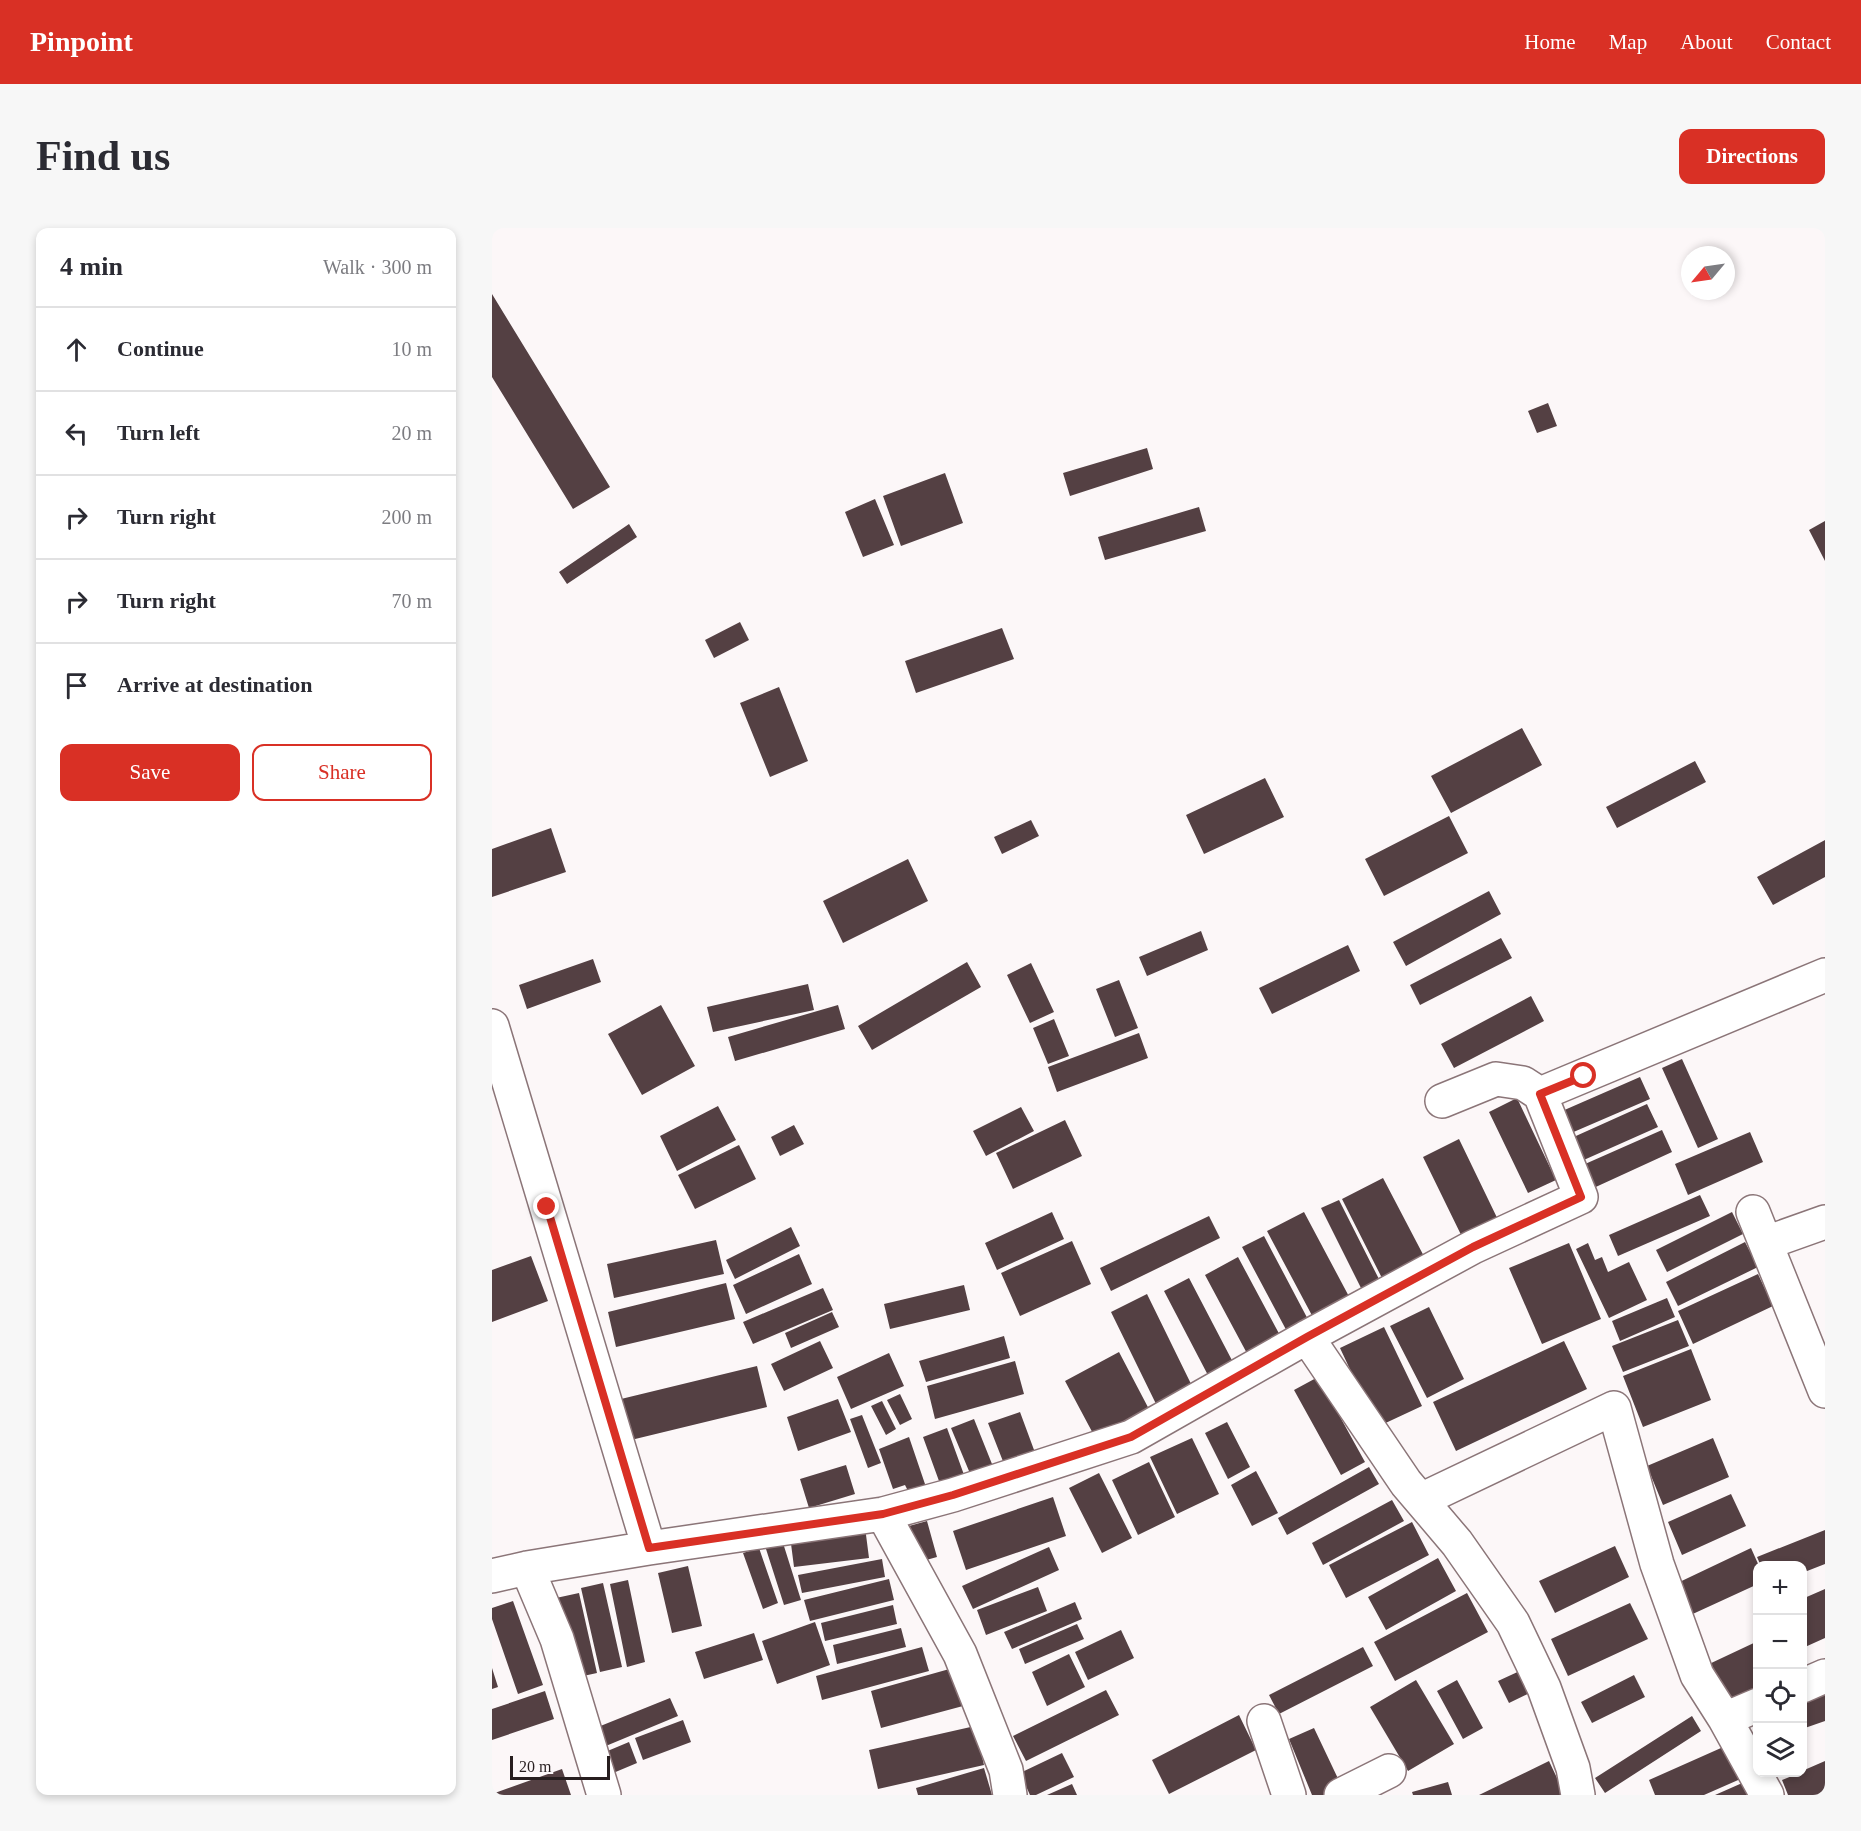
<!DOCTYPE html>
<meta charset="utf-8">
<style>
:root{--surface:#fff;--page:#f7f7f7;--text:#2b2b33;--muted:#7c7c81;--line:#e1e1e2;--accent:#d93025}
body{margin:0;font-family:Georgia,serif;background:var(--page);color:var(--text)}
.controls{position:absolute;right:18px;bottom:18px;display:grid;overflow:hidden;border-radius:12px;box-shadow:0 3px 9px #0003}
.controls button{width:54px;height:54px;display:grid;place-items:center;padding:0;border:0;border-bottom:2px solid var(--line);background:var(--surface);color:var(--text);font:30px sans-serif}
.compass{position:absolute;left:1189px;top:18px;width:54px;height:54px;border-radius:50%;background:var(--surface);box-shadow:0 3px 9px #0003;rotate:241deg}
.scale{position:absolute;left:18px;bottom:15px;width:100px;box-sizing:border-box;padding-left:6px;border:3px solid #271e1f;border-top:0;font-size:16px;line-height:21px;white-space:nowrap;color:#271e1f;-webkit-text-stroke:4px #fcf7f8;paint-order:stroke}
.stop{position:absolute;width:18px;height:18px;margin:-14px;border:4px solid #d93025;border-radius:50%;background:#fff}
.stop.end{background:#d93025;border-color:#fff;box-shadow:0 2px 6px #0008}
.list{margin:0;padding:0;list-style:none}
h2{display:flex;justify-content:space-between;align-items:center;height:78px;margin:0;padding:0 24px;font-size:26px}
h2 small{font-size:20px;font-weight:400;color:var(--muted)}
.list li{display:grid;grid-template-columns:39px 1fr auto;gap:18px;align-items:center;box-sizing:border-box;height:84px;padding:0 24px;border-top:2px solid var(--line)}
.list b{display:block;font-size:22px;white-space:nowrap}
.list em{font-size:20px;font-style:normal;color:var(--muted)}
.actions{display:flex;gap:12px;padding:18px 24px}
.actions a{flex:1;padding:14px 0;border:2px solid var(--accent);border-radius:12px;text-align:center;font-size:21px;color:var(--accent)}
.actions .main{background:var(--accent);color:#fff}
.icon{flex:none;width:33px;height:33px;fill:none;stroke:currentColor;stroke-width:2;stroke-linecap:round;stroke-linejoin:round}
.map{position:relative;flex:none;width:1333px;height:1567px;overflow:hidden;border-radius:12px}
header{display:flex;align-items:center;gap:36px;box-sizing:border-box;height:84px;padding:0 30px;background:var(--accent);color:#fff}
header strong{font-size:28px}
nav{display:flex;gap:33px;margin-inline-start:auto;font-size:21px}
.intro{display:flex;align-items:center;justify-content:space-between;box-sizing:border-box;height:144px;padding:0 36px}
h1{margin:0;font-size:42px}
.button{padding:15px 27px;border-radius:12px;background:var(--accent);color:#fff;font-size:21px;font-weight:700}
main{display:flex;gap:36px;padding:0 36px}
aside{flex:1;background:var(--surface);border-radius:12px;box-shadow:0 3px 9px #0003}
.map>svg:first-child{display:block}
</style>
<header>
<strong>Pinpoint</strong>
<nav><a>Home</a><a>Map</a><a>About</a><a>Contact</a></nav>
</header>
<div class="intro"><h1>Find us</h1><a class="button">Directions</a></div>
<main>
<aside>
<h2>4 min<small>Walk · 300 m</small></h2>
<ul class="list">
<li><svg class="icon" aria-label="ahead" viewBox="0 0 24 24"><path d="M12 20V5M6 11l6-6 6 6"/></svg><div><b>Continue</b></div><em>10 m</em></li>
<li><svg class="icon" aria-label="left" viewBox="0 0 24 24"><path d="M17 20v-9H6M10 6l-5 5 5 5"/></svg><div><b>Turn left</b></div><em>20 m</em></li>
<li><svg class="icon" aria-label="right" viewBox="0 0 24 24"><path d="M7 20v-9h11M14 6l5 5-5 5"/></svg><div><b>Turn right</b></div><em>200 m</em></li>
<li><svg class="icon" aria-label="right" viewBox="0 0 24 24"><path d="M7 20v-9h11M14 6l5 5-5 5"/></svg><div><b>Turn right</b></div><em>70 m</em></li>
<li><svg class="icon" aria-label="arrive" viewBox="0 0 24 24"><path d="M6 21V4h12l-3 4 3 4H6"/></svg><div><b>Arrive at destination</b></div></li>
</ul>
<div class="actions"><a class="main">Save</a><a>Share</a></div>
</aside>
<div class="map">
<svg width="1333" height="1567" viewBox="0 0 1333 1567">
<rect width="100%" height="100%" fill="#fcf7f8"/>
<path fill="#544043" d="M 0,66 L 118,259 L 81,281 L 0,149 Z
M 1056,175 L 1065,198 L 1045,205 L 1036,183 Z
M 655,220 L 661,241 L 578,268 L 571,245 Z
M 453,245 L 471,295 L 409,318 L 391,268 Z
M 383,271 L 402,317 L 371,329 L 353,284 Z
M 707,279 L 714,303 L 613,332 L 606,309 Z
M 1333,293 L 1333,333 L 1317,302 Z
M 137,296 L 145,309 L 75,356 L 67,344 Z
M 248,394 L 257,412 L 222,430 L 213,412 Z
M 510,400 L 522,431 L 424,465 L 413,433 Z
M 287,459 L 316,533 L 278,549 L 248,475 Z
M 1030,500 L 1050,537 L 959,585 L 939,548 Z
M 1203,533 L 1214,554 L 1125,600 L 1114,579 Z
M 773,550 L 792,589 L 712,626 L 694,587 Z
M 957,588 L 976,625 L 892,668 L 873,631 Z
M 539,592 L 547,608 L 510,626 L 502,609 Z
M 59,600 L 74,644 L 0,669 L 0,621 Z
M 1333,612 L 1333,649 L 1281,677 L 1265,649 Z
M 416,631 L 436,673 L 351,715 L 331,673 Z
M 997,663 L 1009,686 L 914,738 L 901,714 Z
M 709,703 L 716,722 L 655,748 L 647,729 Z
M 1009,710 L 1020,730 L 928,777 L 918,757 Z
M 856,717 L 868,743 L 780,786 L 767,760 Z
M 101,731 L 109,754 L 35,781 L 27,757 Z
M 475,734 L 489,759 L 380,822 L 366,798 Z
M 539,735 L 562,784 L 538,795 L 515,747 Z
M 627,752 L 646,800 L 623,809 L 604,761 Z
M 316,756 L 322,782 L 221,804 L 215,779 Z
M 1039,768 L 1052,793 L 962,840 L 949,816 Z
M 169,777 L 203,838 L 150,867 L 116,806 Z
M 346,777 L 353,801 L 243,833 L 236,809 Z
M 562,791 L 577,828 L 556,836 L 541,800 Z
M 647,805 L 656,830 L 565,864 L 556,839 Z
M 1190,831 L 1226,911 L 1206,920 L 1170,840 Z
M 1148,849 L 1158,871 L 1070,909 L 1061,887 Z
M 1025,870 L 1064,952 L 1036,965 L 997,884 Z
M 1155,876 L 1166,899 L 1085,935 L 1075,912 Z
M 226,878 L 244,912 L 185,943 L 168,908 Z
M 529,879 L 542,903 L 494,928 L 481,903 Z
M 573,892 L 590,928 L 521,961 L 504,925 Z
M 302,897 L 312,916 L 288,928 L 279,909 Z
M 1170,902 L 1180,924 L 1095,963 L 1084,940 Z
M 1258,904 L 1271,934 L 1196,967 L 1183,936 Z
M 967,911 L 1010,1000 L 974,1017 L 931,929 Z
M 247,917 L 264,951 L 203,981 L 186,947 Z
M 891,950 L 936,1036 L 894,1058 L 850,971 Z
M 1208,967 L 1218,988 L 1126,1028 L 1117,1007 Z
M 847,972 L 894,1065 L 876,1074 L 829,980 Z
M 560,984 L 572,1011 L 505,1042 L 493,1015 Z
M 812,984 L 861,1076 L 824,1095 L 775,1003 Z
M 1240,984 L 1251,1006 L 1175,1044 L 1164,1022 Z
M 717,988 L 728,1010 L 619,1063 L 608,1040 Z
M 299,999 L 308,1018 L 243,1051 L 234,1032 Z
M 772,1008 L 820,1099 L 799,1111 L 750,1019 Z
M 224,1012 L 232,1046 L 122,1070 L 115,1036 Z
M 580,1013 L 599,1056 L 528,1088 L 509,1045 Z
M 1253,1014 L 1266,1039 L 1186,1078 L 1174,1054 Z
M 1077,1015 L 1109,1091 L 1050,1116 L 1017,1040 Z
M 1096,1015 L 1103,1032 L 1110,1029 L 1116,1044 L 1137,1034 L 1155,1072 L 1117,1090 L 1084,1021 Z
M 307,1026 L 320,1056 L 254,1086 L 241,1057 Z
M 39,1028 L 56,1073 L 0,1094 L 0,1042 Z
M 746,1029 L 791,1113 L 758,1131 L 713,1047 Z
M 1266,1046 L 1281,1078 L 1201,1116 L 1186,1083 Z
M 697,1050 L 744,1140 L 719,1153 L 672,1063 Z
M 234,1055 L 243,1091 L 124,1119 L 116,1084 Z
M 472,1057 L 478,1082 L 398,1101 L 392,1076 Z
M 331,1060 L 341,1082 L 261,1116 L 251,1094 Z
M 655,1066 L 702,1162 L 666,1180 L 619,1084 Z
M 1175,1070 L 1183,1089 L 1128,1113 L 1120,1093 Z
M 937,1079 L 972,1151 L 935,1170 L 898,1098 Z
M 340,1084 L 347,1099 L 299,1120 L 293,1105 Z
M 1186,1092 L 1197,1118 L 1131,1144 L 1120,1118 Z
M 892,1099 L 930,1178 L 885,1199 L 848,1120 Z
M 512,1108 L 518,1130 L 434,1154 L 427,1133 Z
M 328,1113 L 341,1140 L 292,1163 L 279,1136 Z
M 1072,1113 L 1095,1161 L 964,1223 L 941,1174 Z
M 1199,1121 L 1219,1172 L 1151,1199 L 1131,1148 Z
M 627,1124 L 659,1185 L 605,1213 L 573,1153 Z
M 397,1125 L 412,1158 L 359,1181 L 345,1149 Z
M 523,1133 L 532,1166 L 443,1191 L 435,1158 Z
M 265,1138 L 275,1179 L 139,1212 L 129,1171 Z
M 826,1149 L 873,1234 L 849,1247 L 802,1162 Z
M 408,1166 L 420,1191 L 408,1197 L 395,1172 Z
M 346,1171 L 359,1204 L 306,1223 L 295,1189 Z
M 390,1173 L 404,1201 L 394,1207 L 379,1178 Z
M 528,1184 L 545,1230 L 514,1241 L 496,1195 Z
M 370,1187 L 389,1235 L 376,1240 L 358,1191 Z
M 482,1191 L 504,1246 L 482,1255 L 459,1200 Z
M 735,1194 L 758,1239 L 736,1251 L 713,1205 Z
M 455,1200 L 475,1255 L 451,1264 L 431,1209 Z
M 417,1209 L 434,1259 L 417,1265 L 413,1257 L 401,1261 L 387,1221 Z
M 700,1210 L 727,1266 L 685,1286 L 658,1229 Z
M 1221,1210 L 1237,1249 L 1171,1277 L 1155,1238 Z
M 657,1234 L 683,1289 L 646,1307 L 620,1252 Z
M 354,1237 L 363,1266 L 317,1280 L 308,1251 Z
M 877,1239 L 887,1256 L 795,1307 L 786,1290 Z
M 764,1243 L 786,1285 L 760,1298 L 739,1257 Z
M 607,1245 L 640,1310 L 610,1325 L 577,1260 Z
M 1239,1266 L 1254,1298 L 1190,1327 L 1176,1294 Z
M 561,1269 L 574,1308 L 474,1342 L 461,1303 Z
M 900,1272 L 912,1293 L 831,1337 L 820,1315 Z
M 435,1293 L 445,1329 L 427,1334 L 417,1298 Z
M 920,1294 L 937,1327 L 854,1370 L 837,1337 Z
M 373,1299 L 377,1330 L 302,1339 L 298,1308 Z
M 1333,1302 L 1333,1336 L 1310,1345 L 1310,1338 L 1269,1338 L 1265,1329 Z
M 291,1315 L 309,1372 L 292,1377 L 274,1321 Z
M 1123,1318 L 1137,1349 L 1063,1385 L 1047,1353 Z
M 557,1319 L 567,1342 L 481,1381 L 470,1358 Z
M 267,1320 L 286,1375 L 271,1381 L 251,1325 Z
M 1259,1320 L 1267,1338 L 1266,1338 L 1266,1356 L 1192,1390 L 1177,1359 Z
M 946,1330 L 964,1363 L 894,1402 L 876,1369 Z
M 390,1331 L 393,1349 L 310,1365 L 306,1347 Z
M 196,1338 L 210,1398 L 180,1405 L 166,1345 Z
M 397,1351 L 402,1372 L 318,1393 L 312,1372 Z
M 136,1352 L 153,1434 L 135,1439 L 118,1356 Z
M 111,1355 L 130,1439 L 108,1444 L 89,1360 Z
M 546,1359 L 555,1383 L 494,1407 L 485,1382 Z
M 1333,1361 L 1333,1410 L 1313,1419 L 1310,1413 L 1310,1371 Z
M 87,1365 L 105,1445 L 82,1450 L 64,1370 Z
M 975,1365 L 996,1404 L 903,1453 L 882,1414 Z
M 21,1373 L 51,1457 L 26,1466 L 0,1391 L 0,1380 Z
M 583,1374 L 590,1391 L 520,1421 L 512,1404 Z
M 1138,1375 L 1156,1411 L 1076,1448 L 1059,1411 Z
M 401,1377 L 405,1396 L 333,1413 L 329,1395 Z
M 323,1394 L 338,1437 L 285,1456 L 270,1413 Z
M 585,1396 L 592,1411 L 533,1436 L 527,1421 Z
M 409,1400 L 414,1419 L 345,1436 L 341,1417 Z
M 629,1402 L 642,1430 L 596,1452 L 583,1424 Z
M 262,1405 L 271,1432 L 212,1451 L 203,1424 Z
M 1266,1413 L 1266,1460 L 1232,1475 L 1215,1437 Z
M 430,1419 L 437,1443 L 330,1472 L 324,1448 Z
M 871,1419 L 881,1438 L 787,1486 L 777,1467 Z
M 577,1426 L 593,1459 L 555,1478 L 540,1444 Z
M 0,1440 L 6,1459 L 0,1461 Z
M 461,1440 L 471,1478 L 389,1500 L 379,1463 Z
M 1032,1441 L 1042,1463 L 1017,1475 L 1006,1453 Z
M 1142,1447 L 1153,1469 L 1100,1495 L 1089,1474 Z
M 924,1452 L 962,1516 L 916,1543 L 878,1479 Z
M 965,1452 L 991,1500 L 971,1511 L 945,1463 Z
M 614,1462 L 627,1487 L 534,1533 L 521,1508 Z
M 53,1463 L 62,1491 L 0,1512 L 0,1481 Z
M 1333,1465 L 1333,1493 L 1310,1501 L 1310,1473 Z
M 178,1470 L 186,1488 L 109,1520 L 101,1501 Z
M 747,1487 L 764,1522 L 677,1566 L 660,1532 Z
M 1200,1488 L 1209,1503 L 1113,1565 L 1103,1550 Z
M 191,1492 L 199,1514 L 151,1532 L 143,1510 Z
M 483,1498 L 492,1537 L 386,1561 L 377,1522 Z
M 822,1500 L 850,1559 L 831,1567 L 820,1567 L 797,1511 Z
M 137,1514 L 145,1535 L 114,1548 L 106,1527 Z
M 1238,1516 L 1253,1549 L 1212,1567 L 1163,1567 L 1157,1552 Z
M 570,1525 L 582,1549 L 544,1567 L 538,1567 L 528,1545 Z
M 1057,1533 L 1073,1567 L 987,1567 Z
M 1333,1533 L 1333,1567 L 1296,1567 L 1290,1552 L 1310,1544 L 1310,1543 Z
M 492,1540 L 500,1567 L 426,1567 L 424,1560 Z
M 70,1541 L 79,1567 L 0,1567 L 0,1566 Z
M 1257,1552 L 1263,1567 L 1223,1567 Z
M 956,1554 L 960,1567 L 921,1567 L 920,1564 Z
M 580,1556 L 585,1567 L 555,1567 Z"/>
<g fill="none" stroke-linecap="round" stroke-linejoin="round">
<defs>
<path id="street" d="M 0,798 L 157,1320
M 950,873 L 1004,851 L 1031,855 L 1048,866 L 1333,747
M 1261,984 L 1333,1163
M 1274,1015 L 1333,994
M 815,1109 L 914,1255 L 965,1315 L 1021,1395 L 1052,1460 L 1081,1540 L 1086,1567
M 929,1272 L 1122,1180 L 1165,1336 L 1205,1447 L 1233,1491 L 1275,1567
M 391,1286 L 468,1426 L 514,1542 L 518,1567
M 35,1340 L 65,1411 L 112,1567
M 0,1348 L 35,1340 L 157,1320 L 391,1286 L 461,1267 L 639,1209 L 815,1109 L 981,1019 L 1089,969 L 1048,866
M 1310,1458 L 1333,1448
M 1233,1491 L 1266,1477
M 772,1493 L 797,1567
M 849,1567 L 897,1543"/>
</defs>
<use href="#street" stroke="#8b7578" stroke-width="36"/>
<use href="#street" stroke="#fff" stroke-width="33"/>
</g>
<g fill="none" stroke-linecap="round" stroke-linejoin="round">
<path stroke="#d93025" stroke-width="8" d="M 55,979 L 157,1320 L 391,1286 L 461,1267 L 639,1209 L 815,1109 L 981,1019 L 1089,969 L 1048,866 L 1092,848"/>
</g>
</svg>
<div class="controls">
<button>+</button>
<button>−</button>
<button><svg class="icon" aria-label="locate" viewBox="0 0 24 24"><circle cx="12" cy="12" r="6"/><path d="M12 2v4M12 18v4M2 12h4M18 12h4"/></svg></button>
<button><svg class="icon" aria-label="layers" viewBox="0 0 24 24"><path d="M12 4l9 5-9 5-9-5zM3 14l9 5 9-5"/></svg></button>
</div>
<svg class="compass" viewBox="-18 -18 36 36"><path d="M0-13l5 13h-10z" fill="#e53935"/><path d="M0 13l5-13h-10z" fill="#7c7c81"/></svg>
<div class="scale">20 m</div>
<div class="stop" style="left:1092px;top:848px"></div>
<div class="stop end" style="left:55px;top:979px"></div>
</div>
</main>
